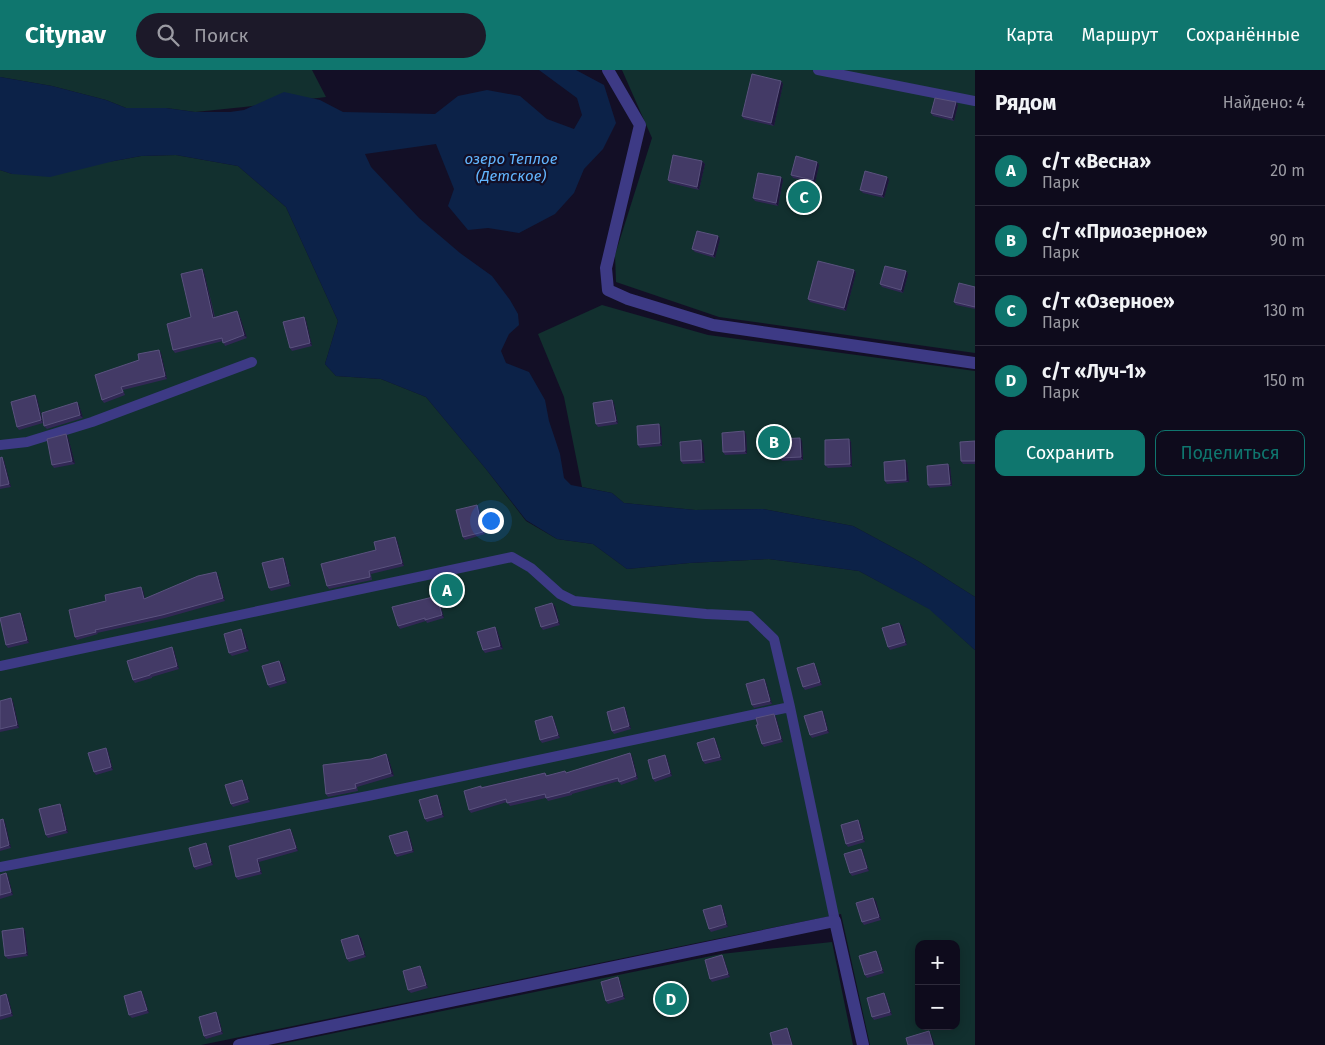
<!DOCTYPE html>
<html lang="ru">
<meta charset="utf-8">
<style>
:root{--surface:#0e0b1c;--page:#1c1929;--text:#f1f3f6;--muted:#9b9ba3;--line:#2e2b3b;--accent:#0f766e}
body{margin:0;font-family:"Fira Sans",sans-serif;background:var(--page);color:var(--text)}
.controls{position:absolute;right:15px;bottom:15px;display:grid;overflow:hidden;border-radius:10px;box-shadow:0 2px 12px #0003}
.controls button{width:45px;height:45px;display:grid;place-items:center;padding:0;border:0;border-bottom:1px solid var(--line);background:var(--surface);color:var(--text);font:25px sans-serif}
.you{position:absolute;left:490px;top:450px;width:18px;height:18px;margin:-12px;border:4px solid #fff;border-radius:50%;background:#1a73e8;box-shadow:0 0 0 8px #1a73e833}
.badge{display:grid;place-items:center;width:32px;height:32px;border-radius:50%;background:var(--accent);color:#fff;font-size:16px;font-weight:700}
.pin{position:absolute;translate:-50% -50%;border:2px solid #fff;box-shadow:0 1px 5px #0006}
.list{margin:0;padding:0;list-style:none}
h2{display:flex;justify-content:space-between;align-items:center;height:65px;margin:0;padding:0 20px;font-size:21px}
h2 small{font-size:16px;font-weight:400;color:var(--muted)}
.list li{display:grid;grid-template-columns:32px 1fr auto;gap:15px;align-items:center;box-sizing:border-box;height:70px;padding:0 20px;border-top:1px solid var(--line)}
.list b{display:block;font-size:19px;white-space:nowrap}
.list p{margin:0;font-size:16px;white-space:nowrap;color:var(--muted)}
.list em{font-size:16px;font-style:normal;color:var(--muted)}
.actions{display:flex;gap:10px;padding:15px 20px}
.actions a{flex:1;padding:11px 0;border:1px solid var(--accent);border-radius:10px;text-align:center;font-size:18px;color:var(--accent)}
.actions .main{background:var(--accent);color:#fff}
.icon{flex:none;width:28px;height:28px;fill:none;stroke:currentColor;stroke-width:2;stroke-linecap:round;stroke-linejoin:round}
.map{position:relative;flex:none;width:975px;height:975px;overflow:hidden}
header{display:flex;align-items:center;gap:30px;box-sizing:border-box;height:70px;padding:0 25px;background:var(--accent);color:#fff}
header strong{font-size:24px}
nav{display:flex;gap:28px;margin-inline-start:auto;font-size:18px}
.search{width:350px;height:45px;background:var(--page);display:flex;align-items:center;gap:12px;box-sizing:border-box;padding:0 18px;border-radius:28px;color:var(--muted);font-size:19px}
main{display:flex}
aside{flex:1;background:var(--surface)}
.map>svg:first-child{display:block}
</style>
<header>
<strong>Citynav</strong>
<div class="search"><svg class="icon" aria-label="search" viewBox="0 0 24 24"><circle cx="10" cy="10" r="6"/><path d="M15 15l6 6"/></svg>Поиск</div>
<nav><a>Карта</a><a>Маршрут</a><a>Сохранённые</a></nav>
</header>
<main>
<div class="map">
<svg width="975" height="975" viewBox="0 0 975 975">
<rect width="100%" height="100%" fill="#130f26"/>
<path fill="#12302f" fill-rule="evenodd" d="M 0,0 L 312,0 L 326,27 L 244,37 L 195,42 L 166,38 L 126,38 L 106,30 L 52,16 L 0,7 Z
M 622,0 L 975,0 L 975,283 L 719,247 L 616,212 L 615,185 L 652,68 Z
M 176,85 L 238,96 L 286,137 L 338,251 L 325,294 L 336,306 L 381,309 L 426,327 L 486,399 L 526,451 L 557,469 L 593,474 L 627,499 L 689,493 L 769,489 L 859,501 L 930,539 L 975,580 L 975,975 L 870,975 L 841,844 L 716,869 L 201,975 L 0,975 L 0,100 L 12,104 L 114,91 L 141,86 ZM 919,874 L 956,874 L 956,956 L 919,956 Z
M 602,235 L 708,265 L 975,301 L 975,527 L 918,491 L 853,456 L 763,439 L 695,440 L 624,433 L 612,423 L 582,417 L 564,327 L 538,264 Z
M 832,872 L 853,975 L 276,975 L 721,884 Z"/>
<path fill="#0c2248" d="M 539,0 L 576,0 L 604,15 L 616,53 L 603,79 L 584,99 L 574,123 L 555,144 L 519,163 L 488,158 L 468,160 L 448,136 L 454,119 L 436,74 L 365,84 L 371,97 L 419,148 L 460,183 L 492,206 L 510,230 L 518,244 L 519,255 L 509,264 L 501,281 L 506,293 L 529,302 L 545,330 L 549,351 L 560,384 L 564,408 L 571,415 L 612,423 L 624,433 L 695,440 L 763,439 L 853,456 L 918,491 L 975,527 L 975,580 L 929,539 L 859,501 L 769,489 L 689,493 L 627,499 L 593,474 L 557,469 L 526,450 L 486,399 L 426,327 L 381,309 L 336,306 L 325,294 L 338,251 L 286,137 L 238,96 L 176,85 L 141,86 L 114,91 L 50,107 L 12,104 L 0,100 L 0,7 L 52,16 L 106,30 L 126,38 L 166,38 L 195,42 L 230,42 L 244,40 L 284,22 L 320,30 L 343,42 L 435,44 L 458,26 L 487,20 L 520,26 L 547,49 L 574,59 L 582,45 L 577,28 Z"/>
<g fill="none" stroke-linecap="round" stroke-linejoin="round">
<path stroke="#3d3a85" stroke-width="10" d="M 818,0 L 975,31
M 0,375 L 27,372 L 92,352 L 252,292
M 0,596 L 512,487 L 531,498 L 560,524 L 574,531 L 706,544 L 750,546 L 774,569 L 790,637 L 835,851
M 0,797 L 368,726 L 790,637"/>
<path stroke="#3d3a85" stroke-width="12" d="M 608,0 L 640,55 L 606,198 L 608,220 L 628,229 L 713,255 L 975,293
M 239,975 L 835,851 L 863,975"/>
</g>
<path fill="#312854" d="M 781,11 L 783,14 L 774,56 L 744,49 L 742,46 Z
M 956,32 L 958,35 L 954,51 L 933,46 L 931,43 Z
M 702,91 L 705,94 L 699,120 L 670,113 L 668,110 Z
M 817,92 L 819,95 L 815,113 L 793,108 L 791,105 Z
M 781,107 L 783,110 L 778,136 L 755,131 L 753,128 Z
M 889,110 L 884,128 L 863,123 L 860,120 Z
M 720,169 L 715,188 L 695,182 L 692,179 Z
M 854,200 L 856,203 L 846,241 L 810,232 L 808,229 Z
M 906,201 L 908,204 L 903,223 L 882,217 L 880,214 Z
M 204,202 L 215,247 L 237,241 L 239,244 L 247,268 L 225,276 L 223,271 L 175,283 L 173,280 L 191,247 Z
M 975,217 L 975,239 L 956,235 L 954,232 Z
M 306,250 L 312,276 L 292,281 L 290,278 Z
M 159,280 L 161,283 L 167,309 L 123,320 L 125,325 L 104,333 L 102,330 L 139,290 Z
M 35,325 L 37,328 L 43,353 L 19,360 L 17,357 Z
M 612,330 L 614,333 L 618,354 L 598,357 L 596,354 Z
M 79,335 L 83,348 L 47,359 L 44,356 Z
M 661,357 L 662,376 L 640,378 L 638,375 Z
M 66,364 L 68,367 L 75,394 L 54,398 L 52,395 Z
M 746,364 L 747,384 L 725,385 L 723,382 Z
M 849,369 L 851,372 L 852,397 L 828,398 L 825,395 Z
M 802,371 L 803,390 L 782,391 L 780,388 Z
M 975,371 L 975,394 L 963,394 L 961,391 Z
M 703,373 L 705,393 L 683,394 L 681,391 Z
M 2,387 L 4,390 L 11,417 L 0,419 L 0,388 Z
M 907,393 L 909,412 L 887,414 L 885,411 Z
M 948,394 L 950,397 L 952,416 L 930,418 L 928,415 Z
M 477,435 L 479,438 L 485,464 L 465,470 L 463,467 Z
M 397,470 L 404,496 L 371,504 L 372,510 L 329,519 L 327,516 L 376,480 Z
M 283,488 L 285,491 L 291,516 L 271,521 L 269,518 Z
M 216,502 L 218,505 L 225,531 L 165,548 L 97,563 L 98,564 L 77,570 L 75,567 L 106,531 L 143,520 L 145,529 Z
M 437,526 L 439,529 L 444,548 L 427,553 L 426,551 L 400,559 L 398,556 Z
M 552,533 L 555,536 L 560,555 L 543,560 L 541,557 Z
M 20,543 L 22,546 L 29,573 L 8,578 L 6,575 Z
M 899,553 L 902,556 L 907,575 L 890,580 L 888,577 Z
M 495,557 L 497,560 L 503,579 L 485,583 L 483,580 Z
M 241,559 L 243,562 L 249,581 L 232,586 L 229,583 Z
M 174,580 L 179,599 L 152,607 L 152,608 L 135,613 L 133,610 Z
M 279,591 L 282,594 L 287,613 L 270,618 L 268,615 Z
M 816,596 L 822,615 L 805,620 L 803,617 Z
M 764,609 L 766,612 L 772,634 L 754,638 L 752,635 Z
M 0,631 L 13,631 L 19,658 L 0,662 Z
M 624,637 L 626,640 L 631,659 L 614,664 L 612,661 Z
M 822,641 L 824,644 L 829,663 L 812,668 L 810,665 Z
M 774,644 L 776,647 L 783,672 L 764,677 L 762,674 L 758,655 Z
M 554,649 L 560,668 L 542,673 L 540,670 Z
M 714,668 L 716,671 L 722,690 L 705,694 L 703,691 Z
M 106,678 L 108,681 L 113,700 L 96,705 L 94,702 Z
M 630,683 L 632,686 L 638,709 L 621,715 L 619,711 L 572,724 L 572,725 L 548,731 L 546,728 L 510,736 L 507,732 L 471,743 L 469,740 L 482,717 L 545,703 L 547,705 L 566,703 Z
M 386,684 L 388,687 L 394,706 L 357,717 L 358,721 L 328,727 L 326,724 L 371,689 Z
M 667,688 L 672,706 L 655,712 L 653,709 Z
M 244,713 L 250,732 L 233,737 L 231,734 Z
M 437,725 L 439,728 L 444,747 L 427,752 L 425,749 Z
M 62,737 L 68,763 L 48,768 L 46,765 Z
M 3,749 L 5,752 L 11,778 L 0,781 L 0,750 Z
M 858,750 L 860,753 L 865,772 L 848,777 L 846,774 Z
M 407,761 L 409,764 L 414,782 L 397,787 L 395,784 Z
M 292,762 L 298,781 L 259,792 L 262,804 L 238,810 L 236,807 L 229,776 Z
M 206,773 L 208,776 L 213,795 L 196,800 L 194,797 Z
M 861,779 L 863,782 L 869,801 L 852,806 L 850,803 Z
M 6,803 L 8,806 L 13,825 L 0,829 L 0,805 Z
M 876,831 L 881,850 L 864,855 L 862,852 Z
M 721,835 L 723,838 L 728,857 L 711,862 L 709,859 Z
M 23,858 L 25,861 L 28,886 L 8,889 L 5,886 Z
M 358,865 L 361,868 L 366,887 L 349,892 L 347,889 Z
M 876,881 L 878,884 L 884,903 L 867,908 L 865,905 Z
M 724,888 L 730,907 L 712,912 L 710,909 Z
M 422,899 L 428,918 L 411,923 L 408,920 Z
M 620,910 L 625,929 L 608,934 L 606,931 Z
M 884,923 L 886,926 L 892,945 L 874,950 L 872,947 Z
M 6,924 L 8,927 L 13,946 L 0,950 L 0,926 Z
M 143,924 L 149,943 L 132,948 L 129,945 Z
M 216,942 L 218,945 L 223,964 L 206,969 L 204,966 Z"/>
<path fill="#1d163a" d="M 781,11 L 783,14 L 774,56 L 771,53 Z
M 956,32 L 958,35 L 954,51 L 952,48 Z
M 702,91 L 705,94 L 699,120 L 697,117 Z
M 817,92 L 819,95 L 815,113 L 813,110 Z
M 781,107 L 783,110 L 778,136 L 776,133 Z
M 887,107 L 889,110 L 884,128 L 882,125 Z
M 718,166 L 720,169 L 715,188 L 713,185 Z
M 202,199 L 204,202 L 215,251 L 213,248 Z
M 854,200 L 856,203 L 846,241 L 844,238 Z
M 906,201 L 908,204 L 903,223 L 901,220 Z
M 237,241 L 239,244 L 247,268 L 244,265 Z
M 304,247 L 306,250 L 312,276 L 310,273 Z
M 159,280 L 161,283 L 167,309 L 165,306 Z
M 35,325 L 37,328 L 43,353 L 41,350 Z
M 612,330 L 614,333 L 618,354 L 616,351 Z
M 77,332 L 79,335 L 83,348 L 80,345 Z
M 659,354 L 661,357 L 662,376 L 660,373 Z
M 744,361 L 746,364 L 747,384 L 745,381 Z
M 66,364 L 68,367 L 75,394 L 72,391 Z
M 800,368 L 802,371 L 803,390 L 801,387 Z
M 849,369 L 851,372 L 852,397 L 850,394 Z
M 701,370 L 703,373 L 705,393 L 702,390 Z
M 2,387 L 4,390 L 11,417 L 9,414 Z
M 905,390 L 907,393 L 909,412 L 906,410 Z
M 948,394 L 950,397 L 952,416 L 950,414 Z
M 477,435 L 479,438 L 485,464 L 483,462 Z
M 395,467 L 397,470 L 404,496 L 402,493 Z
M 283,488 L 285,491 L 291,516 L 289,513 Z
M 216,502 L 218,505 L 225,531 L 223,528 Z
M 141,517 L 143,520 L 146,532 L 144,529 Z
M 437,526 L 439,529 L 444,548 L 442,545 Z
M 552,533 L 555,536 L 560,555 L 558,552 Z
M 20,543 L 22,546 L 29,573 L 27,570 Z
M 899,553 L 902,556 L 907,575 L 905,572 Z
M 495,557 L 497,560 L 503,579 L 500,576 Z
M 241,559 L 243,562 L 249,581 L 246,578 Z
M 172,577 L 174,580 L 179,599 L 177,596 Z
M 279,591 L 282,594 L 287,613 L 285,610 Z
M 814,593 L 816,596 L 822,615 L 820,612 Z
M 764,609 L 766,612 L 772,634 L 770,631 Z
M 11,628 L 13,631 L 19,658 L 17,655 Z
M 624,637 L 626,640 L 631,659 L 629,656 Z
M 822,641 L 824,644 L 829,663 L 827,660 Z
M 774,644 L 776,647 L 783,672 L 781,669 Z
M 552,646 L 554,649 L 560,668 L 558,665 Z
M 714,668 L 716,671 L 722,690 L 720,687 Z
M 106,678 L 108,681 L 113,700 L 111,697 Z
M 630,683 L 632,686 L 638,709 L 636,706 Z
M 386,684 L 388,687 L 394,706 L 391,703 Z
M 665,685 L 667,688 L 672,706 L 670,703 Z
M 242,710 L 244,713 L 250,732 L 248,729 Z
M 437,725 L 439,728 L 444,747 L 442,744 Z
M 60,734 L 62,737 L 68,763 L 66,760 Z
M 3,749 L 5,752 L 11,778 L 9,775 Z
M 858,750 L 860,753 L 865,772 L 863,769 Z
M 290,759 L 292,762 L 298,781 L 296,778 Z
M 407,761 L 409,764 L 414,782 L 412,780 Z
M 206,773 L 208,776 L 213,795 L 211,792 Z
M 861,779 L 863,782 L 869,801 L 867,798 Z
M 257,789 L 259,792 L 262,804 L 260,801 Z
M 6,803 L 8,806 L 13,825 L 11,822 Z
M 873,828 L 876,831 L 881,850 L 879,847 Z
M 721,835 L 723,838 L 728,857 L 726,854 Z
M 23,858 L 25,861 L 28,886 L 26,883 Z
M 358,865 L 361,868 L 366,887 L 364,884 Z
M 876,881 L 878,884 L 884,903 L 882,900 Z
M 722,885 L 724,888 L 730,907 L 728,904 Z
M 420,896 L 422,899 L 428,918 L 426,915 Z
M 618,907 L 620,910 L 625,929 L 623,926 Z
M 141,921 L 143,924 L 149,943 L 147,940 Z
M 884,923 L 886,926 L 892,945 L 890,942 Z
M 6,924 L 8,927 L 13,946 L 11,943 Z
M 216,942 L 218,945 L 223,964 L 221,961 Z
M 787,958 L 789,961 L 793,975 L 792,975 Z
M 929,961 L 931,964 L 935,975 L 933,975 Z"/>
<path fill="#433a66" stroke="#5a527e" d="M 752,4 L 781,11 L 771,53 L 742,46 Z
M 935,28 L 956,32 L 952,48 L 931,43 Z
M 673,85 L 702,91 L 697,117 L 668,110 Z
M 796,86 L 817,92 L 813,110 L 791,105 Z
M 865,101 L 887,107 L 882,125 L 860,120 Z
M 758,103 L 781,107 L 776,133 L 753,128 Z
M 697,161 L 718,166 L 713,185 L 692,179 Z
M 818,191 L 854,200 L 844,238 L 808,229 Z
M 885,196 L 906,201 L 901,220 L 880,214 Z
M 202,199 L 213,248 L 237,241 L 244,265 L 223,273 L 222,268 L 173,280 L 167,254 L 191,247 L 181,204 Z
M 959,213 L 975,217 L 975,237 L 954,232 Z
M 304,247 L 310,273 L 290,278 L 283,252 Z
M 159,280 L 165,306 L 121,317 L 123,322 L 102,330 L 95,305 L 139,290 L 138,284 Z
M 35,325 L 41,350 L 17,357 L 11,332 Z
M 612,330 L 616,351 L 596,354 L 593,333 Z
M 77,332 L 80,345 L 44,356 L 42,343 Z
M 659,354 L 660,373 L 638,375 L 637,356 Z
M 744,361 L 745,381 L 723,382 L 722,363 Z
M 66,364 L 72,391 L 52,395 L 47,369 Z
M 800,368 L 801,387 L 780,388 L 778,369 Z
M 849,369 L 850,394 L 825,395 L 825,370 Z
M 701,370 L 702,390 L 681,391 L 680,372 Z
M 975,371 L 975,391 L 961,391 L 960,372 Z
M 2,387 L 9,414 L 0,416 L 0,388 Z
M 905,390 L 906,410 L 885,411 L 884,392 Z
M 948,394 L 950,414 L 928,415 L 927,396 Z
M 477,435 L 483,462 L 463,467 L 456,440 Z
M 395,467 L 402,493 L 369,501 L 370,507 L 327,516 L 321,494 L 376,480 L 374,472 Z
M 283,488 L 289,513 L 269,518 L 262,493 Z
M 216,502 L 223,528 L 162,545 L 95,560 L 96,562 L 75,567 L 69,540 L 106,531 L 105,525 L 141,517 L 144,529 L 198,506 Z
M 437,526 L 442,545 L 425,550 L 425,548 L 398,556 L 392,537 Z
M 552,533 L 558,552 L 541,557 L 535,538 Z
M 20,543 L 27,570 L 6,575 L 0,548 Z
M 899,553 L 905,572 L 888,577 L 882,558 Z
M 495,557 L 500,576 L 483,580 L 477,562 Z
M 241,559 L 246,578 L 229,583 L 224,564 Z
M 172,577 L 177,596 L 150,604 L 150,605 L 133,610 L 127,591 Z
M 279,591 L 285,610 L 268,615 L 262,596 Z
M 814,593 L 820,612 L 803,617 L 797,598 Z
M 764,609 L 770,631 L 752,635 L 746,614 Z
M 11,628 L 17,655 L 0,659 L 0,631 Z
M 624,637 L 629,656 L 612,661 L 607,642 Z
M 822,641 L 827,660 L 810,665 L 804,646 Z
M 774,644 L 781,669 L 762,674 L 756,655 L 758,655 L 756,648 Z
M 552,646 L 558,665 L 540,670 L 535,651 Z
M 714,668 L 720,687 L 703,691 L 697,673 Z
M 106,678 L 111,697 L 94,702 L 88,683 Z
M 630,683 L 636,706 L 619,712 L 618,708 L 570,721 L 570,722 L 546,728 L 545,724 L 507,733 L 506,729 L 469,740 L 464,721 L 481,716 L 481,718 L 545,703 L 546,706 L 565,701 L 566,703 Z
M 386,684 L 391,703 L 355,714 L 356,718 L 326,724 L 323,695 L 371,689 Z
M 665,685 L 670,703 L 653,709 L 648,690 Z
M 242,710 L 248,729 L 231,734 L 225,715 Z
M 437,725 L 442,744 L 425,749 L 419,730 Z
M 60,734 L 66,760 L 46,765 L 39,739 Z
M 3,749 L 9,775 L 0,778 L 0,750 Z
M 858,750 L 863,769 L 846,774 L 841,755 Z
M 290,759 L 296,778 L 257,789 L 260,801 L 236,807 L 229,776 Z
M 407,761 L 412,780 L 395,784 L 389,766 Z
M 206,773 L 211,792 L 194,797 L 189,778 Z
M 861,779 L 867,798 L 850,803 L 844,784 Z
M 6,803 L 11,822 L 0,825 L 0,805 Z
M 873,828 L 879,847 L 862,852 L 856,833 Z
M 721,835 L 726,854 L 709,859 L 703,840 Z
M 23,858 L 26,883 L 5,886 L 2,861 Z
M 358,865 L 364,884 L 347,889 L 341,870 Z
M 876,881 L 882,900 L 865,905 L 859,886 Z
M 722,885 L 728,904 L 710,909 L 705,890 Z
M 420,896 L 426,915 L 408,920 L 403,901 Z
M 618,907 L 623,926 L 606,931 L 601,912 Z
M 141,921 L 147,940 L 129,945 L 124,926 Z
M 884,923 L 890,942 L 872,947 L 867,928 Z
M 6,924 L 11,943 L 0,946 L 0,926 Z
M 216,942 L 221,961 L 204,966 L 199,947 Z
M 787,958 L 792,975 L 773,975 L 770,963 Z
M 929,961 L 933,975 L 908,975 L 906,968 Z"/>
<g text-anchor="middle" stroke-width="4.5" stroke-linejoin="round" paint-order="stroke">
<g font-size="15" font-style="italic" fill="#62b6ff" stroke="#130f26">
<text x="511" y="94">озеро Теплое<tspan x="511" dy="17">(Детское)</tspan></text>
</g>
</g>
</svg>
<div class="controls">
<button>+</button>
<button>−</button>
</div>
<div class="you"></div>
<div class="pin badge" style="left:447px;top:520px">A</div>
<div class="pin badge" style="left:774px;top:372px">B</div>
<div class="pin badge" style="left:804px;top:127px">C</div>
<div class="pin badge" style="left:671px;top:929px">D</div>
</div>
<aside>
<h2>Рядом<small>Найдено: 4</small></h2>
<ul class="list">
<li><span class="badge">A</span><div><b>с/т «Весна»</b><p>Парк</p></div><em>20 m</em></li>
<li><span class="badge">B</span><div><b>с/т «Приозерное»</b><p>Парк</p></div><em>90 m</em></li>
<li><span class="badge">C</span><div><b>с/т «Озерное»</b><p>Парк</p></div><em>130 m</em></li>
<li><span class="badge">D</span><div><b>с/т «Луч-1»</b><p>Парк</p></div><em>150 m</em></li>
</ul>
<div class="actions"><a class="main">Сохранить</a><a>Поделиться</a></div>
</aside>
</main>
